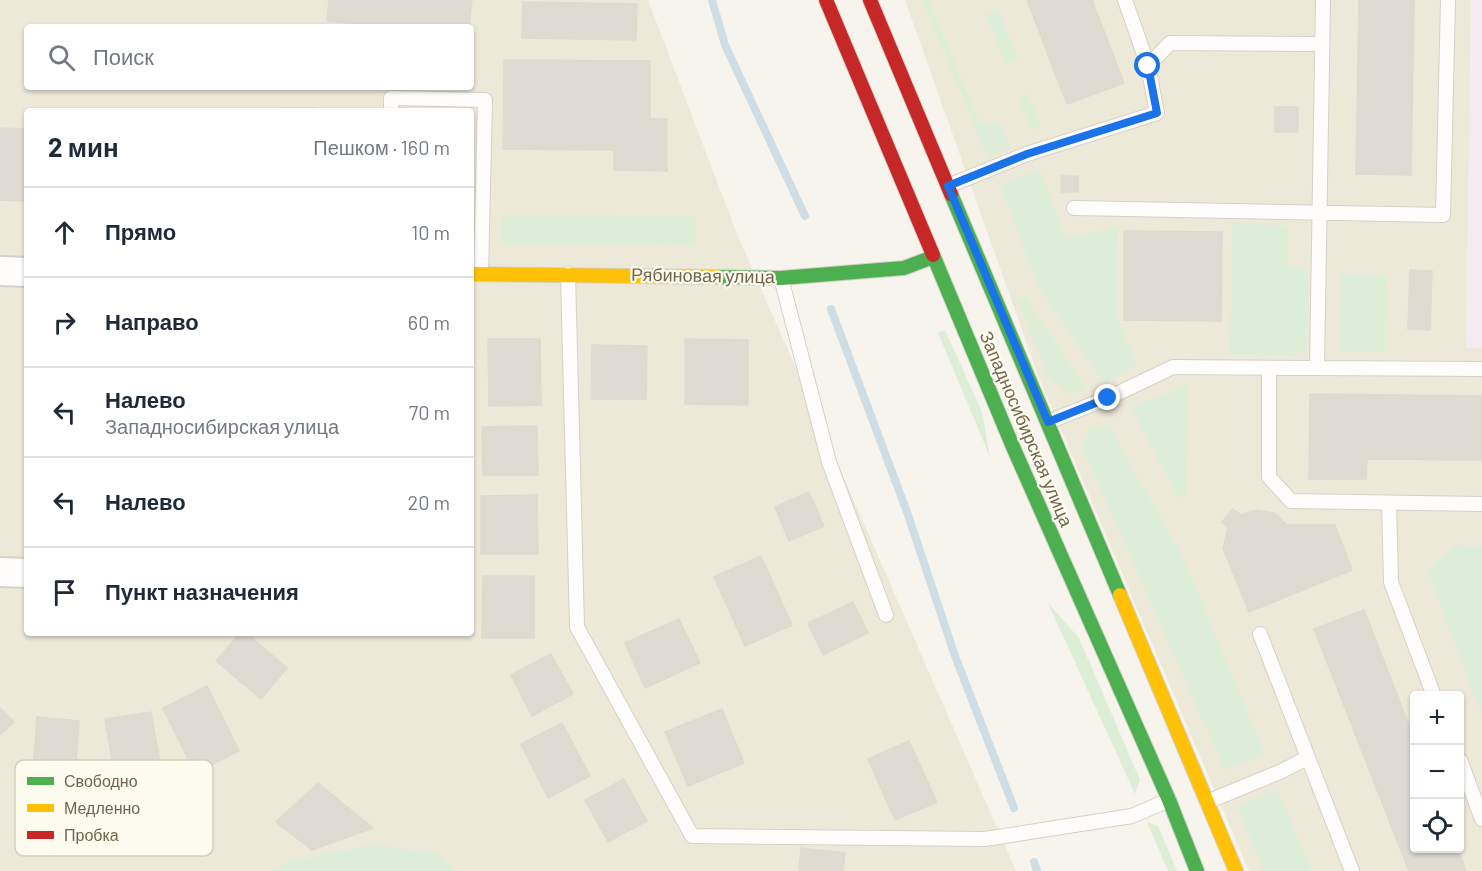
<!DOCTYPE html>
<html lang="ru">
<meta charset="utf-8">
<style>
:root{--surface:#fff;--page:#f6f6f7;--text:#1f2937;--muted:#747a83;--line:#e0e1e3}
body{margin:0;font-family:Barlow,sans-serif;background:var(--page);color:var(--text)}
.controls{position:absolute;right:18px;bottom:18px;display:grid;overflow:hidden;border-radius:6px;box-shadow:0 2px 4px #0004}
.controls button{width:54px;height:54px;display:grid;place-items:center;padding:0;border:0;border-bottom:2px solid var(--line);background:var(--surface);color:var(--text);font:30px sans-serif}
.stop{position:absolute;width:18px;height:18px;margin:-14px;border:4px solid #1a73e8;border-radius:50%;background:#fff}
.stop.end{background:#1a73e8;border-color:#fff;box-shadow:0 2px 6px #0008}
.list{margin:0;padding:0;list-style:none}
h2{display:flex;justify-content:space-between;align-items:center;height:78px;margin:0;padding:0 24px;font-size:26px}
h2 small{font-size:20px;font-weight:400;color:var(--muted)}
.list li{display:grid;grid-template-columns:39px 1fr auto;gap:18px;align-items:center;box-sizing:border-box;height:90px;padding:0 24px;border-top:2px solid var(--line)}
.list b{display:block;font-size:22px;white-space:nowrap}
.list p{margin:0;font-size:20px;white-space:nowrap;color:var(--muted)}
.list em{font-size:20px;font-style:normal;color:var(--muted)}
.icon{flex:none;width:33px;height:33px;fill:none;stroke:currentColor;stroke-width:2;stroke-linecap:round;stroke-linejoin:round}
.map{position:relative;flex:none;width:1482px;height:871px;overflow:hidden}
.search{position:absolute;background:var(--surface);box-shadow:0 2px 4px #0004;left:24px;top:24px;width:450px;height:66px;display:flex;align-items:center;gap:15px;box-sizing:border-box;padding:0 21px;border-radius:6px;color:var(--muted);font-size:22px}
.panel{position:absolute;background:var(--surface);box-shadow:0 2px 4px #0004;left:24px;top:108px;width:450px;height:528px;border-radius:6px}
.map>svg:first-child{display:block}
</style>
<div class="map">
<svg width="1482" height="871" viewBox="0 0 1482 871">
<rect width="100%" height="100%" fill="#f6f4ec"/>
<path fill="#ede9d9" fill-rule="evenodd" d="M 0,0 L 648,0 L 737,234 L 1016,871 L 0,871 ZM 27,27 L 471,27 L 471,87 L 27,87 ZM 27,111 L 471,111 L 471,633 L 27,633 Z
M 905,0 L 1482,0 L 1482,871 L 1249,871 L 1039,378 ZM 1414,696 L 1460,696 L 1460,848 L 1414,848 Z"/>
<path fill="#f5ecf2" d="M 1471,0 L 1482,0 L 1482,348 L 1466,348 Z"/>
<path fill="#deedd8" d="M 922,0 L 929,0 L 980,124 L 1001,124 L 1011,148 L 988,158 Z
M 998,9 L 1018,59 L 1006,64 L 986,14 Z
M 1028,94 L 1041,126 L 1032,130 L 1018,98 Z
M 1040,170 L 1066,239 L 1118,226 L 1117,319 L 1137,364 L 1105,384 L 1039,288 L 1000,184 Z
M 502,215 L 696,216 L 695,246 L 502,245 Z
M 1232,223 L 1288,226 L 1288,267 L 1308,267 L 1307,347 L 1296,356 L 1230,354 Z
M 1341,274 L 1386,275 L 1385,352 L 1339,352 Z
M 1026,298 L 1088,391 L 1068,393 L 1049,378 L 1017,301 Z
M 945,330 L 982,412 L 990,457 L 938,333 Z
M 1187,384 L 1186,496 L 1179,499 L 1131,408 Z
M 1091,428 L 1110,428 L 1183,557 L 1265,754 L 1225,770 L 1082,447 Z
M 1454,545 L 1482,546 L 1482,717 L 1428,571 Z
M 1048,603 L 1079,638 L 1140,780 L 1135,794 Z
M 1277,789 L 1312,871 L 1264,871 L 1237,807 Z
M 1147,822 L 1158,826 L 1177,871 L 1168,871 Z
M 375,844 L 441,854 L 453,871 L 274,871 L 291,861 Z"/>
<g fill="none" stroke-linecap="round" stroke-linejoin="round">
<path stroke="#cfdde5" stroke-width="8" d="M 712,0 L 725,45 L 805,216
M 831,309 L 907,512 L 955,656 L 1014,808
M 1034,862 L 1037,871"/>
</g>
<path fill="#e0dbd2" stroke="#dedacf" stroke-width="1.5" d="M 329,0 L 472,0 L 469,27 L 399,27 L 327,21 Z
M 1027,0 L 1092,0 L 1124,83 L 1067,104 Z
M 1359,0 L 1414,0 L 1411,175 L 1356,174 Z
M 523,2 L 637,4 L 636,40 L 522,38 Z
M 504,60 L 650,61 L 650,119 L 667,119 L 667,171 L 614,170 L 614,150 L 503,149 Z
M 1275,107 L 1298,107 L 1298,132 L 1275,132 Z
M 281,108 L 315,108 L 315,111 L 281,111 Z
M 0,128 L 27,129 L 27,201 L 0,200 Z
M 1061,176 L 1078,176 L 1078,192 L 1061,192 Z
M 1124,231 L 1222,232 L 1221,321 L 1124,320 Z
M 1410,270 L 1432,271 L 1430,330 L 1408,329 Z
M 488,339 L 540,339 L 541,405 L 489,406 Z
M 685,339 L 748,340 L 748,405 L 685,404 Z
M 592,345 L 647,346 L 646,399 L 591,399 Z
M 1310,394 L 1482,396 L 1482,460 L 1367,459 L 1366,479 L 1309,479 Z
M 537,426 L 538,475 L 483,475 L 482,427 Z
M 809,492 L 824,526 L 789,541 L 775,507 Z
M 537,495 L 538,554 L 481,554 L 481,496 Z
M 1233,509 L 1241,515 L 1256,510 L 1274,513 L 1287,525 L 1335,525 L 1352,570 L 1249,612 L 1223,548 L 1228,528 L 1222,522 Z
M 761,556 L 792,625 L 745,646 L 714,577 Z
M 483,576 L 534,576 L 534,638 L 482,638 Z
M 853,602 L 868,633 L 823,655 L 808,623 Z
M 1364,610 L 1414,738 L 1414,848 L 1457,848 L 1466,871 L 1409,871 L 1314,629 Z
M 679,619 L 700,663 L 645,688 L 625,643 Z
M 240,633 L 246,633 L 287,668 L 261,699 L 216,661 Z
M 551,654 L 573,694 L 532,716 L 511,675 Z
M 207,686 L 239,751 L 195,773 L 163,708 Z
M 0,708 L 14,722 L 0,735 Z
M 722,709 L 744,763 L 688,786 L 665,732 Z
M 151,712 L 162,775 L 116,783 L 105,719 Z
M 37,717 L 79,721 L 74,788 L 32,785 Z
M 562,723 L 590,776 L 548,798 L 521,744 Z
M 909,741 L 937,802 L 895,820 L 868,759 Z
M 624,779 L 647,821 L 608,842 L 585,800 Z
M 318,783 L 373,828 L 312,850 L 276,822 Z
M 801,848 L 845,853 L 843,871 L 799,871 Z"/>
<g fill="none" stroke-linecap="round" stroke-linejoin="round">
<defs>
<path id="lane" d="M 1148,66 L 1170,43 L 1322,44
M 391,111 L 391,98 L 485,100 L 481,274
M 948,186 L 1027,154 L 1157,113 L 1148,66 L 1125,0
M 1074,208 L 1443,215 L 1448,0
M 568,274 L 577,627 L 692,836 L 985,839 L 1132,816 L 1169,800
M 781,278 L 829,462 L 886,615
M 1317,367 L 1323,0
M 1269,368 L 1269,477 L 1291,501 L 1482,504
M 1048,422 L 1108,398 L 1173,367 L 1482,369
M 1389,503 L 1391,582 L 1434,696
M 1260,634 L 1352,871
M 1460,760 L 1482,819
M 1207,802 L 1282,771 L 1307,758"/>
<path id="street" d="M 0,271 L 27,272
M 0,572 L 27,573"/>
<path id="fast" d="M 951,194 L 1120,595
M 933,255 L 1013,447 L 1169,800 L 1197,871
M 717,277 L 781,278 L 904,268 L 933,257"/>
<path id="slow" d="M 471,274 L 717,277
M 1120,595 L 1236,871"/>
<path id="jam" d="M 826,0 L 933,255
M 870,0 L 951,194"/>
</defs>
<use href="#lane" stroke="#d4d1c9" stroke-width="16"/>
<use href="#street" stroke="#d4d1c9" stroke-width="32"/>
<use href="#fast" stroke="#d4d1c8" stroke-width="16"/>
<use href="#slow" stroke="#d4d1c8" stroke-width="16"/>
<use href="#jam" stroke="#d4d1c8" stroke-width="16"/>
<use href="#lane" stroke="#fefdfc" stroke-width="14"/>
<use href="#street" stroke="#fefdfc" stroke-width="28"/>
<use href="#fast" stroke="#4caf50" stroke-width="14"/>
<use href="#slow" stroke="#ffc107" stroke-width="14"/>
<use href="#jam" stroke="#c62828" stroke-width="14"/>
</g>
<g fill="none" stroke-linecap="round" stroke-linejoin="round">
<path stroke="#1a73e8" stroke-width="8" d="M 1108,398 L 1048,422 L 948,186 L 1027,154 L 1157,113 L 1148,66"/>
</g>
<g text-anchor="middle" stroke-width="4.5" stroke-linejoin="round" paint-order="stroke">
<g font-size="18" fill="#72654f" stroke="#fdfcee">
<text transform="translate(703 276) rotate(1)" y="6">Рябиновая улица</text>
<text transform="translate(1026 429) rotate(67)" y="6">Западносибирская улица</text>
</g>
</g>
<rect x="15" y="760" width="198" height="96" rx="9" fill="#fdfcee" stroke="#d3cfbe" stroke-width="1.5"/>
<rect x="27" y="777" width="27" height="8" fill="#4caf50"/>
<rect x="27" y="804" width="27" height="8" fill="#ffc107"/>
<rect x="27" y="831" width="27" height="8" fill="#c62828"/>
<g font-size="16" fill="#72654f">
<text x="64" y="787">Свободно</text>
<text x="64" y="814">Медленно</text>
<text x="64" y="841">Пробка</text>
</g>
</svg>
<div class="controls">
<button>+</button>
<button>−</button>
<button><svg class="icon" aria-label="locate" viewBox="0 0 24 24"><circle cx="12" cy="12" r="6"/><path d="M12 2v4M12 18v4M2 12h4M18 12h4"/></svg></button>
</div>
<div class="stop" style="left:1148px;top:66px"></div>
<div class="stop end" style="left:1108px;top:398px"></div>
<div class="search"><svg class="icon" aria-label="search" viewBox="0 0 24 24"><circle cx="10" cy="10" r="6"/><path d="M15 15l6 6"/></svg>Поиск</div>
<section class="panel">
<h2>2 мин<small>Пешком · 160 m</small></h2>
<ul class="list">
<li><svg class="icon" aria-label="ahead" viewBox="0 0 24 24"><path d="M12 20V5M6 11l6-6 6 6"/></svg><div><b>Прямо</b></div><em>10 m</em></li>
<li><svg class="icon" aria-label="right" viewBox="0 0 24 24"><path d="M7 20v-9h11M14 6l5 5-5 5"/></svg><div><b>Направо</b></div><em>60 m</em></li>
<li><svg class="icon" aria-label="left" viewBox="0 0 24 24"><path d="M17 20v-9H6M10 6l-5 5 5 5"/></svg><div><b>Налево</b><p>Западносибирская улица</p></div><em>70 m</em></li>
<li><svg class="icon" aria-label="left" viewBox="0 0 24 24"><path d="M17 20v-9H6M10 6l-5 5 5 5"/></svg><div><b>Налево</b></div><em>20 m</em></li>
<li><svg class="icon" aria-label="arrive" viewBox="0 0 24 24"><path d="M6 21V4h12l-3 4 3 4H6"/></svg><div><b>Пункт назначения</b></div></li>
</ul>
</section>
</div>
